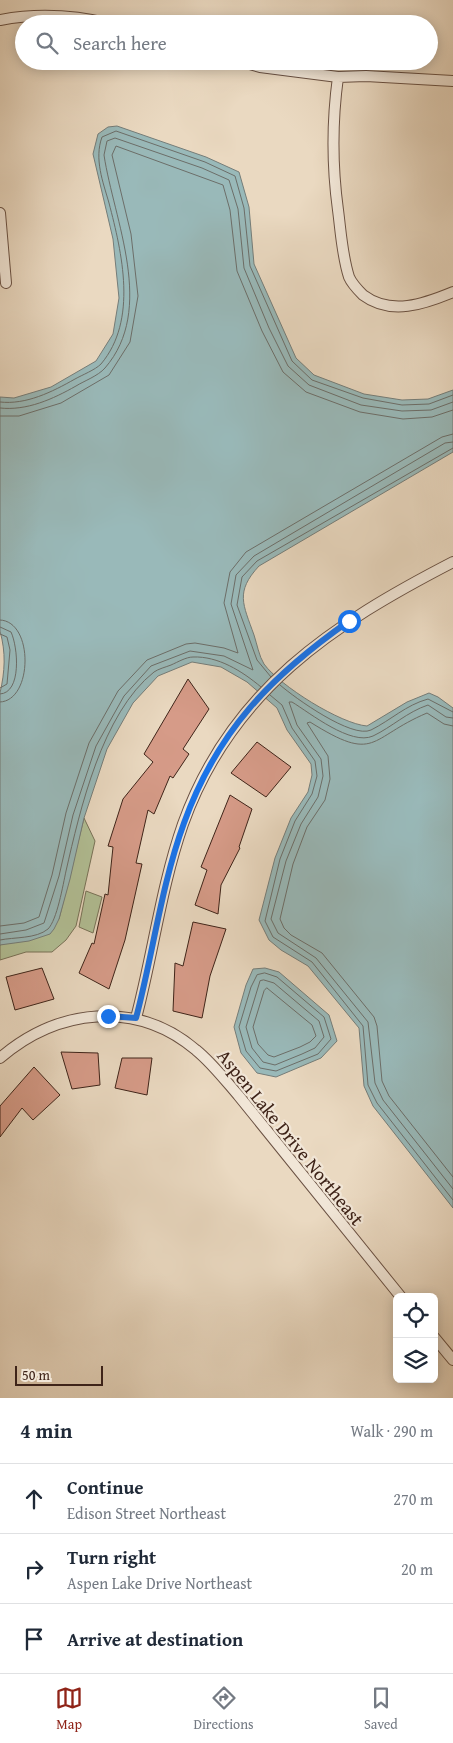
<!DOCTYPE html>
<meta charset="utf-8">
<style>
:root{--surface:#fff;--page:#f6f6f7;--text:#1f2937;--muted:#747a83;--line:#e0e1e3;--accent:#8f2418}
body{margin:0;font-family:"Gentium Book Plus",serif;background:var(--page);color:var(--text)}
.controls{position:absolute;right:15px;bottom:15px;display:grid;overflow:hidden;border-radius:8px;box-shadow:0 2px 12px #0003}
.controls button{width:45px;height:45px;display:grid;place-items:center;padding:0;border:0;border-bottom:1px solid var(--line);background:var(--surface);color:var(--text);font:25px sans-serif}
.scale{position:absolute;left:15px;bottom:12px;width:88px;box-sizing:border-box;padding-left:5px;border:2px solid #3f2419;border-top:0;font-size:14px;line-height:18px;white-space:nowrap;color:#3f2419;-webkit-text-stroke:4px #f1e6d7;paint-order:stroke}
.stop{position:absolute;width:15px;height:15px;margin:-11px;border:4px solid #1a73e8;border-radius:50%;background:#fff}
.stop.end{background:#1a73e8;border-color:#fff;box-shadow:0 1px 5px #0008}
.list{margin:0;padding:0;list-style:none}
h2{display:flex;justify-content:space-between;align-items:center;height:65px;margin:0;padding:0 20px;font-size:21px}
h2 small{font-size:16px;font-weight:400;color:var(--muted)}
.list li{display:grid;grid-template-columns:32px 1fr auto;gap:15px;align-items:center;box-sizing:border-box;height:70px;padding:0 20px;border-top:1px solid var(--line)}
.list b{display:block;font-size:19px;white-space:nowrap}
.list p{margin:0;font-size:16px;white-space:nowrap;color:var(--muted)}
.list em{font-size:16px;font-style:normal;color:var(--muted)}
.icon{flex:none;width:28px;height:28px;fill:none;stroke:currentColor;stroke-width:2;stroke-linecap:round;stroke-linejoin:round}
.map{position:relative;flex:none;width:453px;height:1398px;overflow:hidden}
.search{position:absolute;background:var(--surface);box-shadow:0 2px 12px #0003;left:15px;right:15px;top:15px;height:55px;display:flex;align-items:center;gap:12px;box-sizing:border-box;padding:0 18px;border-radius:28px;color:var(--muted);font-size:19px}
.sheet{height:275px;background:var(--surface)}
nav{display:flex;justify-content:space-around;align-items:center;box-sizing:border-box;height:70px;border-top:1px solid var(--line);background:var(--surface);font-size:14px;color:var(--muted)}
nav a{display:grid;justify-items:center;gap:2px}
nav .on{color:var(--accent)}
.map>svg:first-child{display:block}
</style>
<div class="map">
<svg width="453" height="1398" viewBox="0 0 453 1398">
<rect width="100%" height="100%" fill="#ead9c1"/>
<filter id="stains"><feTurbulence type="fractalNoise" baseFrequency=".004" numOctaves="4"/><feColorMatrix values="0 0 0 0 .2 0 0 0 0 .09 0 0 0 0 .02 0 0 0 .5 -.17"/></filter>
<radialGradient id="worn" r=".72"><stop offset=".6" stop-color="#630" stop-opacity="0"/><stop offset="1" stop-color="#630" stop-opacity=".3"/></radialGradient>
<path fill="#b2c096" stroke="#787258" d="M 84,818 L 95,841 L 76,926 L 66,940 L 52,952 L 26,952 L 0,960 L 0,945 L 59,919 Z
M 86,891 L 102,897 L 93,933 L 79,927 Z"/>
<path fill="#99b9b9" stroke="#757d79" d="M 117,126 L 206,157 L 239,172 L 249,207 L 254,264 L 296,358 L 314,375 L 364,394 L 402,400 L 428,399 L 453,390 L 453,452 L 259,566 C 235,592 243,604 254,635 C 257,644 259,656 264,664 C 280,686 341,724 367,726 L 407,702 L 429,693 L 438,697 L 453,708 L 453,1208 L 373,1106 L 364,1086 L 359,1028 L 308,966 L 281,950 L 269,940 L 259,920 L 275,858 L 291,818 L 308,792 L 312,775 L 311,764 L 287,730 L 277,708 L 247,682 L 221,667 L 192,662 L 158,676 L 133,703 L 107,749 L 84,818 L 70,879 L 59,919 L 54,929 L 50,934 L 29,941 L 0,945 L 0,693 C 5,671 6,653 0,631 L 0,397 L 14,398 L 51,387 L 96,361 L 113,334 L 119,298 L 113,239 L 93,154 L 98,134 L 108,127 Z
M 265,968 L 279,972 L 329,1015 L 337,1041 L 321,1058 L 276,1077 L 257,1073 L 241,1053 L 234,1027 L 246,985 L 253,969 Z"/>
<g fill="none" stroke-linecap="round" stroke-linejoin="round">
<path stroke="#6c6e69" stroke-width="1" d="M 0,402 C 26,405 52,392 75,379 C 82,375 95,370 101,364 C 138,320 122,253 109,203 C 103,182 94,159 102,137 L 116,131 L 205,162 L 235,176 L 244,208 L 250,266 L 292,361 L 312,380 L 363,398 L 402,405 L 429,404 L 453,395
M 0,408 C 27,411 53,399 76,386 C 84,381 98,376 105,368 C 156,309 114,221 104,155 L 107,141 L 115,138 L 202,168 L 229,180 L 238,209 L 244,268 L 269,328 L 288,366 L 309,385 L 361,405 L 402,411 L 431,410 L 453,402
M 0,416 L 19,416 L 61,403 L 109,375 L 130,342 L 138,296 L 131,234 L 112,155 L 116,146 L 223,185 L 230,210 L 237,271 L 262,331 L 283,372 L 306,392 L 360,412 L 403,419 L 432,417 L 453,410
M 0,620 C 34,621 33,701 0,702
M 0,627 L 11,632 C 18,647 22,693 0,694
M 0,634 L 7,637 L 10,650 L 7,684 L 0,688
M 271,677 L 257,660 L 237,605 L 242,577 L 257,561 L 453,448
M 280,685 C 295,698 352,739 371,730 C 391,720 406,705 428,699 L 453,712
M 270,695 L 282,705 L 292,728 L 315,761 L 317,776 L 312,794 L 295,821 L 280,859 L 265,921 L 273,937 L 312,962 L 363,1026 L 368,1085 L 377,1103 L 453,1200
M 453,718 L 446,717 L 428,705 C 407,712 392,727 373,736 C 351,746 310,713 292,702 L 289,702 L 297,725 L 321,759 L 323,776 L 318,797 L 301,824 L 286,861 L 271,919 L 278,933 L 316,958 L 368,1022 L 375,1083 L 383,1100 L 453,1189
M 453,726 L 444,724 L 427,713 C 368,738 377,764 310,722 L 307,723 L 328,756 L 330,779 L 325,800 L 307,827 L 293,864 L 280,919 L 284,928 L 291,935 L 322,953 L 374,1017 L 377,1026 L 382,1081 L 389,1096 L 453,1177
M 0,926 L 24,923 L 39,917 L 52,875 L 66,813 L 89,743 L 118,691 L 147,660 L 186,644 L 195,643 L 224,648 L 238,653 L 224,603 L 230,572 L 246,552 L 442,437 L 453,434
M 0,934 L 26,930 L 44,923 L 59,876 L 73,815 L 96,746 L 124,696 L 151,666 L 190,651 L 224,656 L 253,670 L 231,604 L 236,575 L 254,556 L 445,443 L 453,442
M 0,940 C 14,937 36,939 48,929 C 57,920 63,885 66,871 C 80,810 102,713 154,672 C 158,669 166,667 171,665 C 178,662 186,657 193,657 C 218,656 242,671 261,687
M 265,973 L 277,977 L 324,1017 L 331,1039 L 318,1054 L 276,1071 L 260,1068 L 246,1051 L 239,1027 L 251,987 L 257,975 Z
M 264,980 L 274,983 L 319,1021 L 324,1037 L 315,1048 L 302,1054 L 275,1065 L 263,1062 L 252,1048 L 246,1027 L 260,981 Z
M 267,988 L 312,1025 L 316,1036 L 310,1042 L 300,1047 L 274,1057 L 268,1055 L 258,1044 L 253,1027 L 264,991 Z"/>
</g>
<path fill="#d69b88" stroke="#3f2419" d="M 188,679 L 209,709 L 183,749 L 189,754 L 173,778 L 170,776 L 154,814 L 148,810 L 136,863 L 142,864 L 125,940 L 109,989 L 79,973 L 92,943 L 94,944 L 105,894 L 108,895 L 113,847 L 108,846 L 123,799 L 153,762 L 144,754 Z
M 257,742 L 291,767 L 266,797 L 231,773 Z
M 230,795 L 252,809 L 239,847 L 240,848 L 221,885 L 218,914 L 195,905 L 207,870 L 201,867 Z
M 193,922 L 226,929 L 210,976 L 202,1018 L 173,1011 L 175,963 L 183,966 Z
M 42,968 L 54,999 L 15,1010 L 6,977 Z
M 61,1052 L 98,1053 L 100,1085 L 72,1089 Z
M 122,1058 L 152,1058 L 147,1095 L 115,1088 Z
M 34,1067 L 60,1095 L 33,1120 L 22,1108 L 0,1137 L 0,1106 Z"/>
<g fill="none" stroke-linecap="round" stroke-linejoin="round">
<defs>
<path id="street" d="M 0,20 C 37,13 74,15 111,24
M 239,61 L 260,67 L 338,77 L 366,76 L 453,81
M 338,77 C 332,121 332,166 338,210 C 341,233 342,255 349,277 C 352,284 358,290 363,295 C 391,316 424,304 453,292
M 0,213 L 6,283
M 136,1018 C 153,954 161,887 183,824 C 231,690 333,624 453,562
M 0,1058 C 57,1009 136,999 196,1050 C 212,1063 225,1080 238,1095 L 401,1297
M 434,1337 L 453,1360"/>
</defs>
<use href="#street" stroke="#6a5143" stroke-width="12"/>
<use href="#street" stroke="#f1e6d7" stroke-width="10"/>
</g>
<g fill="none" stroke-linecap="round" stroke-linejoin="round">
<path stroke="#1a73e8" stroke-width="6" d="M 108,1016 L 136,1018 C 153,954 161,886 184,823 C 217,731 271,676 349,621"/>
</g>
<g text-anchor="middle" stroke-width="4.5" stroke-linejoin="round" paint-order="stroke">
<g font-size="19" fill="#3f2419" stroke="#f1e6d7">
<text transform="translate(291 1137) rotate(51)" y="7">Aspen Lake Drive Northeast</text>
</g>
</g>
<rect width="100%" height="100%" filter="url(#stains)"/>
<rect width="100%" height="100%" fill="url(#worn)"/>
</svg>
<div class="controls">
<button><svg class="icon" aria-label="locate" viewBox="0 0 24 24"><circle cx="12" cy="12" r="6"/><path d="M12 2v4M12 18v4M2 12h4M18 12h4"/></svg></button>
<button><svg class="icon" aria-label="layers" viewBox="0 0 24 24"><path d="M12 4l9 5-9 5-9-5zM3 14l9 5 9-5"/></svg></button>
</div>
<div class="scale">50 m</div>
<div class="stop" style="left:349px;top:621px"></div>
<div class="stop end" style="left:108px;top:1016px"></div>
<div class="search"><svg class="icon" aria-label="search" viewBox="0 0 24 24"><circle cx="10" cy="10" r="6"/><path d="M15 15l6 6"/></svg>Search here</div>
</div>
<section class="sheet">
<h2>4 min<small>Walk · 290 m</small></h2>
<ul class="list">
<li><svg class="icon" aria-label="ahead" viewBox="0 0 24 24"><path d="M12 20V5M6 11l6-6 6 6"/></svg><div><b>Continue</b><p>Edison Street Northeast</p></div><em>270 m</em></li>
<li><svg class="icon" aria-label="right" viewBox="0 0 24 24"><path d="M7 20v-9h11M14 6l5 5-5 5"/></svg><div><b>Turn right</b><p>Aspen Lake Drive Northeast</p></div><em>20 m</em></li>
<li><svg class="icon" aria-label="arrive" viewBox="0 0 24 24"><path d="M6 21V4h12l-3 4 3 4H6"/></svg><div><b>Arrive at destination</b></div></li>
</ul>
</section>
<nav>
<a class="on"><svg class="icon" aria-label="map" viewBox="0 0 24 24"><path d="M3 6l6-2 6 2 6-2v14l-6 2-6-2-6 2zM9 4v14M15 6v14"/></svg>Map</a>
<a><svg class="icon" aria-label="directions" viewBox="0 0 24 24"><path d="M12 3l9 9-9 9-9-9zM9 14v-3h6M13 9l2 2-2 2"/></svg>Directions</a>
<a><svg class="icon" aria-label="saved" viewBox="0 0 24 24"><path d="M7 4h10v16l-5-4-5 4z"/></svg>Saved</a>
</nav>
